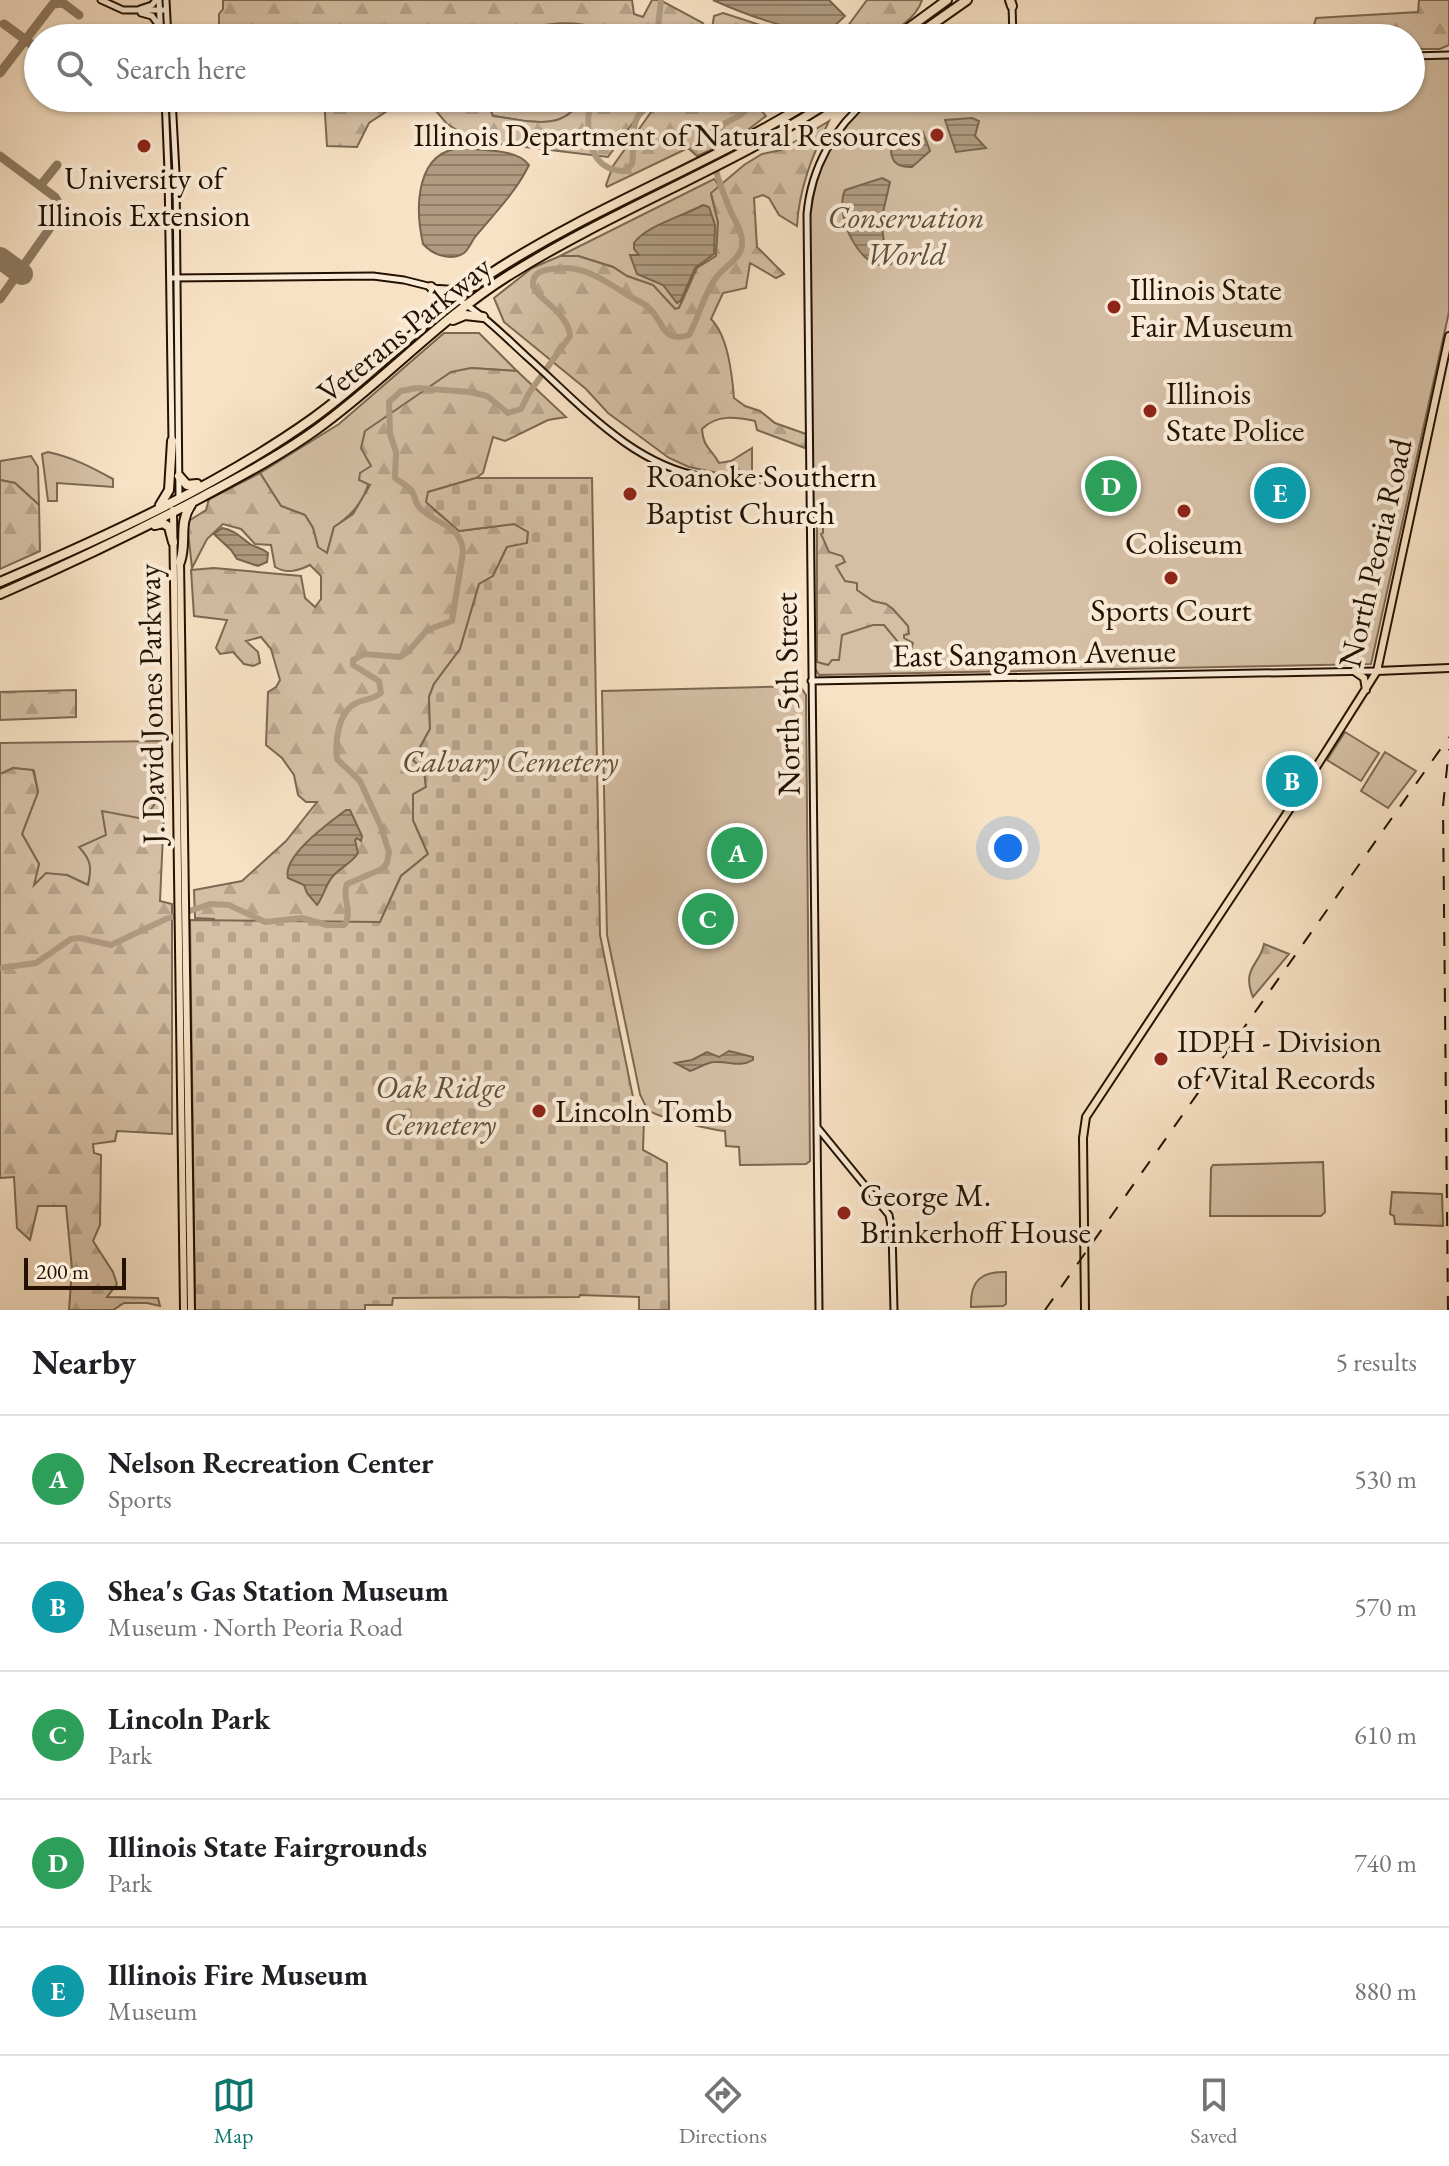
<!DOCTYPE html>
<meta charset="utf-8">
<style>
:root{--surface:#fff;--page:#f2f2f2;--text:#202124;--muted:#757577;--line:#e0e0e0;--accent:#0f766e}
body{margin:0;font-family:"EB Garamond",serif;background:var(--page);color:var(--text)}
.scale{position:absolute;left:24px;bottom:20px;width:102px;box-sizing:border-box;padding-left:8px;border:4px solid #241100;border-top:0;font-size:22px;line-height:28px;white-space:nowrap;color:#241100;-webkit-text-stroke:6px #faecd9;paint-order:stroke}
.you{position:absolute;left:1008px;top:848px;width:28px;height:28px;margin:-20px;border:6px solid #fff;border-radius:50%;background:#1a73e8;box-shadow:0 0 0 12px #1a73e833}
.badge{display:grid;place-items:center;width:52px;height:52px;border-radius:50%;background:var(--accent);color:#fff;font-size:26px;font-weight:700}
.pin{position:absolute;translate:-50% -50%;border:4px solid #fff;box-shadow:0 2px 8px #0006}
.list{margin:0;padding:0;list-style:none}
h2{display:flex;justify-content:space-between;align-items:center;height:104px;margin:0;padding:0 32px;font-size:34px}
h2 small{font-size:26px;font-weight:400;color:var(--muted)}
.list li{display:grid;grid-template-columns:52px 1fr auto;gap:24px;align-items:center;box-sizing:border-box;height:128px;padding:0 32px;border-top:2px solid var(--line)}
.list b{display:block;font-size:30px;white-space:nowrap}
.list p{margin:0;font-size:26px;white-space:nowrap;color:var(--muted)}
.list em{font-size:26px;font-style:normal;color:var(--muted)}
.icon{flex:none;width:44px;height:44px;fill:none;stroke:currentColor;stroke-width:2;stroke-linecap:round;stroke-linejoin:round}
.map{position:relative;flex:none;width:1449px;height:1310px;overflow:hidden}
.search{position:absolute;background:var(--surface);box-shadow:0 2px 6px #0004;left:24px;right:24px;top:24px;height:88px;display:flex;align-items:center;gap:20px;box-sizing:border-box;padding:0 28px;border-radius:44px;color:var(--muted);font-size:30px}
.sheet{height:744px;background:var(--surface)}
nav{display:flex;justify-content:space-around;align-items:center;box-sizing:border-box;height:112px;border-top:2px solid var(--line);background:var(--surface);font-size:22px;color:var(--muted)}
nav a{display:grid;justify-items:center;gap:4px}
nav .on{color:var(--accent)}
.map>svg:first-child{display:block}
</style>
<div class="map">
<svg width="1449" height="1310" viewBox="0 0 1449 1310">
<defs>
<pattern id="forest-firs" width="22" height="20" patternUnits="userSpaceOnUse" patternTransform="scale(2)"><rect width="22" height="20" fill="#d4bea4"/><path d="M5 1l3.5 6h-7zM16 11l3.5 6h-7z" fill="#b6a28b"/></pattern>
<pattern id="cemetery-stones" width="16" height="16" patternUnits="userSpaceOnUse" patternTransform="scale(2)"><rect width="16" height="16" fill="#d4bea4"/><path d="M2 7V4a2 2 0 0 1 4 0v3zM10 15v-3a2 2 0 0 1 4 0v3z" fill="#b6a28b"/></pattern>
<pattern id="water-rules" width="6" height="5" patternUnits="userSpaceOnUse" patternTransform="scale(2)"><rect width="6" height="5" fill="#b09b82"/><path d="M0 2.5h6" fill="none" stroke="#8f7d68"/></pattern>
</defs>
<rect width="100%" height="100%" fill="#f8e2c5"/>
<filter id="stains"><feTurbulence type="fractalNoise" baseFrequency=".0025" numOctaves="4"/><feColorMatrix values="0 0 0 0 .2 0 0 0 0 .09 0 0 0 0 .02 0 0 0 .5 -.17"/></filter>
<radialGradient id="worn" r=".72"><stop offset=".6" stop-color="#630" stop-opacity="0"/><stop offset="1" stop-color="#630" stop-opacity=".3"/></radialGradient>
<path fill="#d4bea4" stroke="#7c6852" stroke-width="2" d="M 583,23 L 593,28 L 591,38 L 500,38 L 534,27 Z
M 1449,58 L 1449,312 L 1371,664 L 819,675 L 814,667 L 809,231 C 812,179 829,128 874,98 L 1411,98 L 1411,59 Z
M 485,98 L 582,98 C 563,134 527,120 493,116 Z
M 714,179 L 720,187 L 711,194 L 718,222 L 716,256 L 691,278 L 679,308 L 675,309 L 653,285 L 627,276 L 613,267 L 578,256 L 560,256 Z
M 444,333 L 479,333 L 517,371 L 471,368 L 372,466 C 369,494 357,512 334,527 L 327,553 L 318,548 L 313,528 L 305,515 L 281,506 L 260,473 L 339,424 Z
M 48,452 C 72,457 91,467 113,479 L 113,487 L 57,483 L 57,501 L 48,501 L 42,454 Z
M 31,456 L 38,467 L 39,505 L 15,483 L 0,480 L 0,461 Z
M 800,686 L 806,695 L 810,1161 L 806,1164 L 740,1165 L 739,1147 L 726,1146 L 725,1131 C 713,1130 659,1118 650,1111 C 645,1107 643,1101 640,1094 L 607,935 L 602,691 Z
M 1345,732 L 1379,753 L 1361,781 L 1327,760 Z
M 162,741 L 165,790 L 144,819 L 106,835 L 90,859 L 91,869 L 88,885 L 67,875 L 33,887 L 39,864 L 22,834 L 38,792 L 34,771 L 13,768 L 0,774 L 0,743 Z
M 1385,752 L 1416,771 L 1388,808 L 1361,791 Z
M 1323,1162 L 1325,1212 L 1321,1216 L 1210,1216 L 1211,1168 L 1213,1165 Z
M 1006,1272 L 1006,1304 L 1003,1306 L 971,1307 C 970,1281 981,1271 1006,1272 Z"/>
<path fill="url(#forest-firs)" stroke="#7c6852" stroke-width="2" d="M 223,0 L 632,0 L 634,14 L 643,17 L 652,0 L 660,0 L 703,23 L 692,38 L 591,38 L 593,28 C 573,18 519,26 500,38 L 219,38 L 219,14 L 223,9 Z
M 867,0 L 922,0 C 917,17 895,33 878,37 C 867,41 851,38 839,38 Z
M 1419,0 L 1449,0 L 1449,45 L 1440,49 L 1411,49 L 1411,38 L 1315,38 L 1312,32 L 1316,18 L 1418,12 Z
M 723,13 L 800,38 L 713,38 L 711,35 L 714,16 Z
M 324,98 L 416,98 L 401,102 L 369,123 L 357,147 L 327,146 Z
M 425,98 L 485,98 L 493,116 C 527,120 563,134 582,98 L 651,98 L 608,157 L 475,141 L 447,124 Z
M 661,98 L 773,98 L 760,109 L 766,116 L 745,132 L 718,146 L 713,138 L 711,150 L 697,156 L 688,148 L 607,187 L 606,185 L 613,166 Z
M 829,121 C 813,154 799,188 797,226 L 779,215 L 769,198 L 763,195 L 754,198 L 757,247 L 784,274 L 776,278 L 750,263 L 746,288 L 723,293 L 711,319 C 728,336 732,374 734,398 L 745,406 L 760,411 L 775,423 L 806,434 L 805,448 L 757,430 L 755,421 C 736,417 717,414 702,429 C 703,448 712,449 719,463 L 731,461 L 752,448 L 752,473 L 728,475 L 689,467 L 669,458 L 608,413 L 586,389 L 504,322 L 494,298 L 532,268 L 560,256 L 578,256 L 613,267 L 627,276 L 653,285 L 675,309 L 679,308 L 697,268 L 716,256 L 718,222 L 711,193 L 744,165 L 762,154 L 781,150 Z
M 471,368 L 517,371 L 566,417 L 548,420 L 505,441 L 493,437 L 483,473 L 476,478 L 428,492 L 434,510 L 460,531 L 514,524 L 528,532 L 527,544 L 507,547 L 493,576 L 479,585 L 460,649 L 434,684 L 429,697 L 430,729 L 413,760 L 424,770 L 426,787 L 413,820 L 428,854 L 401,876 L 375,934 L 218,931 L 214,919 L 195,918 L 194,890 L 242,881 L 286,841 L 317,802 L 306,802 L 298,795 L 294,775 L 282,758 L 266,745 L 268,692 L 276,687 L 280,680 L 271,649 L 261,637 L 246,641 L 258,652 L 260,663 L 253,666 L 244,664 L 233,652 L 220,654 L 216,648 L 227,620 L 194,616 L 191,570 L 214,568 L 301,576 L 305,598 L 315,607 L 321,599 L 321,576 L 310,565 C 298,571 287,574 275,567 L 271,545 L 255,544 L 241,529 L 223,524 L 207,539 L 192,568 L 187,522 L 206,510 L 209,499 L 260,473 L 281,506 L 305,515 L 313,528 L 318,547 L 327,553 L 334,527 L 353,514 L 370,485 L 359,480 L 360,473 L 371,466 L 361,448 L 365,431 L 451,372 Z
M 0,480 L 15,483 L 39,505 L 40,551 L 0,569 Z
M 817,525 L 823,525 L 823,533 L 821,534 L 829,552 L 842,556 L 845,562 L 836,566 L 845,581 L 857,583 L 857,590 L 873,601 L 886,604 L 893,609 L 908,626 L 909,634 L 904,635 L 904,638 L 913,643 L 911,649 L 903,648 L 884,625 L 873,625 L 842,635 L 839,660 L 832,660 L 828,665 L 817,662 Z
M 76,690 L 76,717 L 0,720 L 0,692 Z
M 13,768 L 33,770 L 38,792 L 22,834 L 39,864 L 34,885 L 46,873 L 67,875 L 88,885 C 92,867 91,860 79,847 L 106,835 L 102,811 L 144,819 L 165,790 L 160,901 L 172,904 L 172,1134 L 117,1131 L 115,1141 L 93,1144 L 94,1153 L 101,1155 L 100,1225 L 93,1241 L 113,1272 L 117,1284 L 107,1297 L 158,1298 L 160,1306 L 147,1303 L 124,1303 L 113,1310 L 69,1310 L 72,1269 L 66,1206 L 38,1206 L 30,1240 L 17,1228 L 14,1177 L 0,1178 L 0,774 Z
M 1264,944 L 1289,954 L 1253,997 C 1241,968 1260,965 1264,944 Z
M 1392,1192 L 1442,1194 L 1443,1226 L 1395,1224 L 1394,1216 L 1390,1214 Z"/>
<path fill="url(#cemetery-stones)" stroke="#7c6852" stroke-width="2" d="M 476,478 L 592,478 L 600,935 L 635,1107 L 644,1117 L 643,1150 L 667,1163 L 669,1310 L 639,1310 L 639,1297 L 580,1295 L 579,1297 L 393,1298 L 392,1305 L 365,1305 L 365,1310 L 195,1310 L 190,920 L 380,922 L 401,876 L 428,854 L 413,820 L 413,794 L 426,787 L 424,770 L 413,760 L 430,729 L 429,697 L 434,684 L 460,649 L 479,584 L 493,576 L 507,547 L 527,543 L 528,532 L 514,524 L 459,531 L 426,502 L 428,492 Z"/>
<path fill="url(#water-rules)" stroke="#78644e" stroke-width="2" d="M 713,0 L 829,0 L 845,16 L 828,32 C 794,33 744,14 713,0 Z
M 972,118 L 979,121 L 975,136 L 986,148 L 956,152 L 945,120 Z
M 923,132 L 930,151 L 912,167 C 888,168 887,148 898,135 L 911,137 Z
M 463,148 C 482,151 516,148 529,165 C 516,192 494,214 475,237 C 472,241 468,250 464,253 C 450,262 432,254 423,244 C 415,208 415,150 463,148 Z
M 882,178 L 890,182 L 881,221 L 886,256 L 892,260 L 891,264 C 862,275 833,216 845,190 Z
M 703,205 L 709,207 L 715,225 L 714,254 L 695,268 L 681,300 L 677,303 L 663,285 L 637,274 L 630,255 L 639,255 L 634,249 L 634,243 C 646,226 683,216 703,205 Z
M 222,528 C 235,530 240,537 250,544 C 257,548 262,548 268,553 L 267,562 L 258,566 L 237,559 L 231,550 L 214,534 Z
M 346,810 L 350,810 L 362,836 L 361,841 L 357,838 L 355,840 L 358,853 C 352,863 341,867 333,876 C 325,885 324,896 317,905 L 307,893 L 304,885 L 288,878 C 282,856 329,823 346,810 Z
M 729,1051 L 753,1057 L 753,1060 C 739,1068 730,1061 715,1062 C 706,1062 698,1069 690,1071 L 675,1063 L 692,1060 L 707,1052 L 719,1057 Z"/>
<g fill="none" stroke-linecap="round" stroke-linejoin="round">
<path stroke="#b09b82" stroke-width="6" d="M 653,38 L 658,27 L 661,0
M 591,98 C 585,128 586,172 626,171 L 632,164 C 637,129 623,115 666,98
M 0,968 L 36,963 L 71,939 L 80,938 L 111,945 L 166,919 L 210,904 L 229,905 L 265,922 L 302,918 L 327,925 L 344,925 C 354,912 341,898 347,884 L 382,869 L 387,863 L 389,852 L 381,827 L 360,781 L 337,759 C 335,741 338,712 356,703 C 365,699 372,700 381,693 L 379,681 L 353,665 L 353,660 L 364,654 L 400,657 L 408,652 L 427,630 L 452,621 L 463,552 C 462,525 435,524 420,508 C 414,502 416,496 411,490 C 408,486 400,482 395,478 L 396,452 L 390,434 L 389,402 L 401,391 L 417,388 L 470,392 L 487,396 L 508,413 L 521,409 L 529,393 L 570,336 C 568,310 531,297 533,282 C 534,272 544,270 552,269 C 582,264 602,279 626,294 C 633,299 642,302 648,307 C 664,320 661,344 689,335 C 699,317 703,296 715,279 C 722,268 741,259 742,245 C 743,230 733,219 728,205 C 720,185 707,153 717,132 C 723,120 738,120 746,110 L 744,98"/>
<path stroke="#8e7a62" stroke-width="9" d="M 4,24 L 38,49
M 0,73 L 53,4 L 63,3 L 79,15
M 0,156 L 55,197 L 61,208 L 57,218 L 0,299
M 40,186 L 57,165"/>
<path stroke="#8e7a62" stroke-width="22" d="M 0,258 L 22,274"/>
<defs>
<path id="secondary" d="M 101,0 L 123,10 L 166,10
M 159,0 L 161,38
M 166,0 L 168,38
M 1012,5 L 1013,38
M 140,9 L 152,5 L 156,0
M 141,13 L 152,16 L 158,24
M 1411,56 L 1449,55
M 165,98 L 168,171 L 172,441
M 172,98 L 176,173 L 179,497
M 170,278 L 373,276 L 404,280 L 432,287
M 445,293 C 476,307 501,333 526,356 C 579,403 632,466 705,477 C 739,482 775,479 809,478
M 811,681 L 1377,671
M 817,1127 L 889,1215 L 892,1231 L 894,1310
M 819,1310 L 807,214 C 811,168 834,127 870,98"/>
<path id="primary" d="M 173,510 L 184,1310
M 180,560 L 191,1310
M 1354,671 L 1364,678 L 1366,690
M 1377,671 L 1449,668
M 1085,1310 L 1083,1138 L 1086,1117 L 1289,810 L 1377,671 L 1449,336"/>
<path id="highway" d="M 1010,0 L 1012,6
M 895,38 L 947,0
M 913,38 L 967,0
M 431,287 L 443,299 L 439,312
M 439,290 L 454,291 L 466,288
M 453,320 L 465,315 L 483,317
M 179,476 L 187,485 L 197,484
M 160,505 L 169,490 L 172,441
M 155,525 L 163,523 L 169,527 L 173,542
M 180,562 C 187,543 178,523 191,505
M 0,582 C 105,537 219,485 312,419 C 374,375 426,316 490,274 C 594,206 712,164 816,98
M 0,594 C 69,564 136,532 202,497 C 241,476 281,455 317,429 C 384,381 440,318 511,274 C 615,209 733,166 835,98"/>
</defs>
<use href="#secondary" stroke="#241100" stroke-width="9"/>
<use href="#primary" stroke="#241100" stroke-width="10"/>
<use href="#highway" stroke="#241100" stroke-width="12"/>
<use href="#secondary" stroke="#faecd9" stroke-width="5"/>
<use href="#primary" stroke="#f8e2c5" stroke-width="6"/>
<use href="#highway" stroke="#f8e2c5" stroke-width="8"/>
<path stroke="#241100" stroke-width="2" stroke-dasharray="14 14" stroke-linecap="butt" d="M 1045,1310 L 1449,737
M 1448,1310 L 1443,806 L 1449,749"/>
</g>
<g fill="#8f2418" stroke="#faecd9" stroke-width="3">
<circle cx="937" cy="135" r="8"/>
<circle cx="144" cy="146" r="8"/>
<circle cx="1114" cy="307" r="8"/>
<circle cx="1150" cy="411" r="8"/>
<circle cx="630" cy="494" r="8"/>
<circle cx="1184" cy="511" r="8"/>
<circle cx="1171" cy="578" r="8"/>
<circle cx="1161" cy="1059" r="8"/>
<circle cx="539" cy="1111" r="8"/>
<circle cx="844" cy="1213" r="8"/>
</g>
<g text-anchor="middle" stroke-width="8" stroke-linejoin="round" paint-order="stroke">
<g font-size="32" fill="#241100" stroke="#faecd9" text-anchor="start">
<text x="921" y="146" text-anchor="end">Illinois Department of Natural Resources</text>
<text x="144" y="189" text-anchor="middle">University of<tspan x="144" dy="37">Illinois Extension</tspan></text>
<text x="1130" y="300">Illinois State<tspan x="1130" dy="37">Fair Museum</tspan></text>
<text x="1166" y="404">Illinois<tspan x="1166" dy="37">State Police</tspan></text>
<text x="646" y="487">Roanoke Southern<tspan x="646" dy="37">Baptist Church</tspan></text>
<text x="1184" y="554" text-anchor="middle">Coliseum</text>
<text x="1171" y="621" text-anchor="middle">Sports Court</text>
<text x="1177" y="1052">IDPH - Division<tspan x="1177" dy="37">of Vital Records</tspan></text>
<text x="555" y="1122">Lincoln Tomb</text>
<text x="860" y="1206">George M.<tspan x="860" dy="37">Brinkerhoff House</tspan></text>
</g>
<g font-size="32" font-style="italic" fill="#624e39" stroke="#faecd9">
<text x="906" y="228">Conservation<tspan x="906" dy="37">World</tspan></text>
<text x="510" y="772">Calvary Cemetery</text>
<text x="440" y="1098">Oak Ridge<tspan x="440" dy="37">Cemetery</tspan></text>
</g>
<g font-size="32" fill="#241100" stroke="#faecd9">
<text transform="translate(404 329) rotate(-39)" y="11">Veterans Parkway</text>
<text transform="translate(1375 553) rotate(-77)" y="11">North Peoria Road</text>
<text transform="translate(1034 653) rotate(-1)" y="11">East Sangamon Avenue</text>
<text transform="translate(787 694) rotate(-91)" y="11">North 5th Street</text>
<text transform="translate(151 704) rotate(-91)" y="11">J. David Jones Parkway</text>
</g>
</g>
<rect width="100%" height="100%" filter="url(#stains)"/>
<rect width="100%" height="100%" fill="url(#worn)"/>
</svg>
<div class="scale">200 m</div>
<div class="you"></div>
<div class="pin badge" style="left:737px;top:853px;background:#2e9e5b">A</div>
<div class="pin badge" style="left:1292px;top:781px;background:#0f9aa8">B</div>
<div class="pin badge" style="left:708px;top:919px;background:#2e9e5b">C</div>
<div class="pin badge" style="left:1111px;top:486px;background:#2e9e5b">D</div>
<div class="pin badge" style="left:1280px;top:493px;background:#0f9aa8">E</div>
<div class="search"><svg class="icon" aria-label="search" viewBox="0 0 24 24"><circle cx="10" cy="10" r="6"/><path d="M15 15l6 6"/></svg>Search here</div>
</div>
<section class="sheet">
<h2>Nearby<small>5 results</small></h2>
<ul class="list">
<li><span class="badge" style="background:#2e9e5b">A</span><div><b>Nelson Recreation Center</b><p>Sports</p></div><em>530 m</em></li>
<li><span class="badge" style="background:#0f9aa8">B</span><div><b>Shea's Gas Station Museum</b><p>Museum · North Peoria Road</p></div><em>570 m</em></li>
<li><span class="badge" style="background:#2e9e5b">C</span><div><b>Lincoln Park</b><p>Park</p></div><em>610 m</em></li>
<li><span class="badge" style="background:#2e9e5b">D</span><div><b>Illinois State Fairgrounds</b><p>Park</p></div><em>740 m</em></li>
<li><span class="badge" style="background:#0f9aa8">E</span><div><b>Illinois Fire Museum</b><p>Museum</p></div><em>880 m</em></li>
</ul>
</section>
<nav>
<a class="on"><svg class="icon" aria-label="map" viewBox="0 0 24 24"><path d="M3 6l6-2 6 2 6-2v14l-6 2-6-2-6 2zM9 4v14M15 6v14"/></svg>Map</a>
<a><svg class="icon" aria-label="directions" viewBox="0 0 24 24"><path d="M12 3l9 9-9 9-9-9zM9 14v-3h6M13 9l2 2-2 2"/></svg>Directions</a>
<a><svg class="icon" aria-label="saved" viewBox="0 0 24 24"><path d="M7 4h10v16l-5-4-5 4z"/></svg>Saved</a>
</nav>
